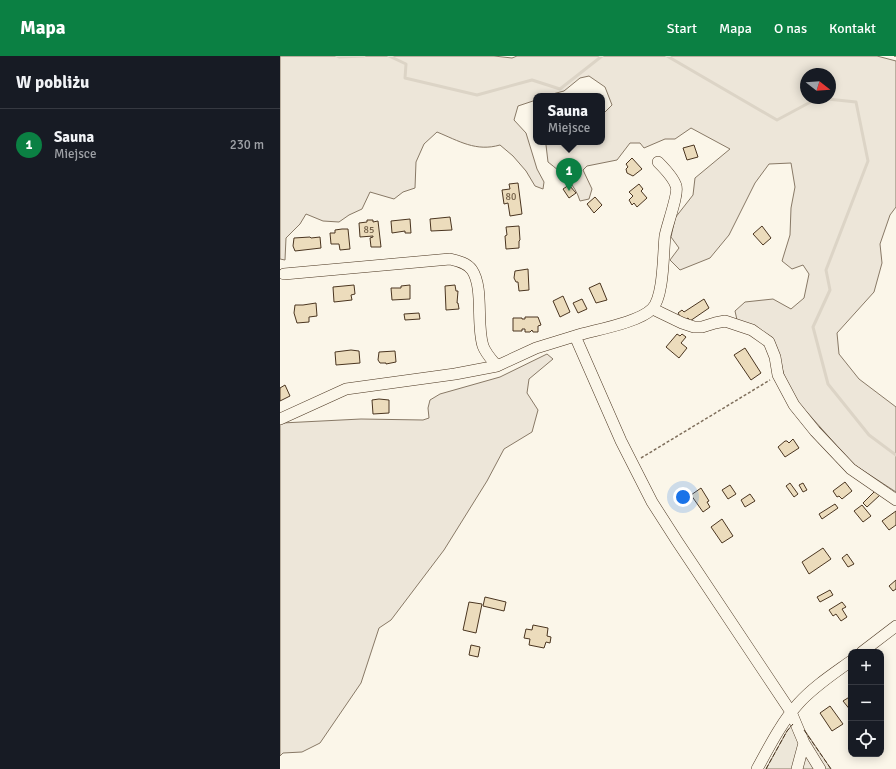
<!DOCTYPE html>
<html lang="pl">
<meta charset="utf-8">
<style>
:root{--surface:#171b24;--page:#20242c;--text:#f1f3f6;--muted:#9ea1a6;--line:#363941;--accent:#0b8043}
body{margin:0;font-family:Signika,sans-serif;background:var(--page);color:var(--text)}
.controls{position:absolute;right:12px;bottom:12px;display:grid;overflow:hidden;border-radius:8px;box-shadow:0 2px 10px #0003}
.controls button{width:36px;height:36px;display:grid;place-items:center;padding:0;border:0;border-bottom:1px solid var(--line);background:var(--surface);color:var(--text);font:20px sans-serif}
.compass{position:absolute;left:520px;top:12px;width:36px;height:36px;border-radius:50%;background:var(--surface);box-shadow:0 2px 10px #0003;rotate:107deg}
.you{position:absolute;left:403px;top:441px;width:14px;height:14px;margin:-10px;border:3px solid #fff;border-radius:50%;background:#1a73e8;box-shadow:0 0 0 6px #1a73e833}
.badge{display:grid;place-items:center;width:26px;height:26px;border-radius:50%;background:var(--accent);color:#fff;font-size:13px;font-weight:700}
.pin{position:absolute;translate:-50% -33px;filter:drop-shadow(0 1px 2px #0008)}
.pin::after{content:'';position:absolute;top:21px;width:14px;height:12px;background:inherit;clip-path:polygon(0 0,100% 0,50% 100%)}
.popup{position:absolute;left:253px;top:37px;width:72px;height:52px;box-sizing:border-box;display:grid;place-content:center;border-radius:8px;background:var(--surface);filter:drop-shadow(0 1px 3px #0005);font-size:13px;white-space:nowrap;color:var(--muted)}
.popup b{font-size:15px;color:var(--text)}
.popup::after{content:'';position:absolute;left:50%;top:100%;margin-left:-8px;border:8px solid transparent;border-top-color:var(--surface)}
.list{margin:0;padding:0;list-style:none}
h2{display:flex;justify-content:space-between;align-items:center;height:52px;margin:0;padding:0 16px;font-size:17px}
h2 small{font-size:13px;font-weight:400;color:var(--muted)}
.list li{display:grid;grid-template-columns:26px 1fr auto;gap:12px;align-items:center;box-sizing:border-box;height:72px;padding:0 16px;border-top:1px solid var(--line)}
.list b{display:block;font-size:15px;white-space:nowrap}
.list p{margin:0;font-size:13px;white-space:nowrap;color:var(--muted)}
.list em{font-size:13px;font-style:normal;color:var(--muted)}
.icon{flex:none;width:22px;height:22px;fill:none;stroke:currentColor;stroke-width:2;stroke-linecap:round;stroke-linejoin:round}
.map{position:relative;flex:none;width:616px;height:713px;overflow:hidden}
header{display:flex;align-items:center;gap:24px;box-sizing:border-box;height:56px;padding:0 20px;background:var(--accent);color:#fff}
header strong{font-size:19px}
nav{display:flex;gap:22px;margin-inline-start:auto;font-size:14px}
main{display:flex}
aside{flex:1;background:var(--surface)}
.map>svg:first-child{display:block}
</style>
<header>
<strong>Mapa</strong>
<nav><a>Start</a><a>Mapa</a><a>O nas</a><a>Kontakt</a></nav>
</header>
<main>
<aside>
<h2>W pobliżu<small></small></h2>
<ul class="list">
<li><span class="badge">1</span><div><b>Sauna</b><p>Miejsce</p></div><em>230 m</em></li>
</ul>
</aside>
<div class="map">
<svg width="616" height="713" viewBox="0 0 616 713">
<rect width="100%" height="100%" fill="#fbf6e9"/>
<path fill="#ede6d9" stroke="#887966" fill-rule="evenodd" d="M 0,0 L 214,0 L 232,2 L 237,0 L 597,0 L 616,5 L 616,151 L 610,159 L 600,188 L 602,207 L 594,236 L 557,277 L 559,298 L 579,323 L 616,351 L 616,436 L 573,408 L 517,345 L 505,324 L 499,299 L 457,264 L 455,255 L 465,246 L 493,243 L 511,253 L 524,242 L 529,218 L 523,209 L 512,213 L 502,205 L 510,179 L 511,152 L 515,131 L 511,107 L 489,108 L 475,127 L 449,179 L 430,202 L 400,214 L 390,204 L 399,192 L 391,181 L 395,162 L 413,139 L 415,122 L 450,93 L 411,72 L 395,83 L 385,83 L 364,92 L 360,87 L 350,87 L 337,104 L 307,110 L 303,114 L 312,133 L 309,143 L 300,145 C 295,128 282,117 268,106 L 266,89 L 267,86 L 322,86 L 322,59 L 332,49 L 325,31 L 309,20 L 300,22 L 284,35 L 265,40 L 256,40 L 256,44 L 238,50 L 234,64 L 246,77 L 257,113 L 264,126 L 263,133 L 255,130 L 246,115 L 233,100 L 220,89 C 196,96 179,85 157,76 L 144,88 L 136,106 L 135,132 L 123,136 L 114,143 L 90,136 L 82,153 L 69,159 L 59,166 L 43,165 L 26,158 L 20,168 L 6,182 L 5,204 L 0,203 ZM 526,18 L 550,18 L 550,42 L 526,42 Z
M 267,298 L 273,303 L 249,323 L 247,337 L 258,354 L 252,376 L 224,393 L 207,425 L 164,494 L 111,564 L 99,572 L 81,627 L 40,687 L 22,696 L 3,697 L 0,700 L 0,368 L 2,367 L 81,363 L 143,364 L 149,362 L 148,352 L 150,344 L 160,338 L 220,321 Z"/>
<path fill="#ede7d9" stroke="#887966" d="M 517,663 L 551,713 L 486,713 L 507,675 Z"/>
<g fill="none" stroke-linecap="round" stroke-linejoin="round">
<path stroke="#dcd4c6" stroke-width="3" d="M 57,0 L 59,1 L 84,0
M 109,0 L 126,8 L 125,22 L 197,39 L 252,24 L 280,33 L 322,0
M 387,0 L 497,64 L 538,42 L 576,46 L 588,105 L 546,214 L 550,234 L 533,271 L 548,328 L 589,379 L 616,399"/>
</g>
<path fill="#ecdcbc" stroke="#4a3520" d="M 414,89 L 418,101 L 407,104 L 403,92 Z
M 352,102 L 362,113 L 353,120 L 347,117 L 346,113 L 348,111 L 346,108 Z
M 238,127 L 242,158 L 230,160 L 228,147 L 224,148 L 222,134 L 230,133 L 229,128 Z
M 359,128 L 363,133 L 361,135 L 367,142 L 357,151 L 354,147 L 352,149 L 349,144 L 353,140 L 349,136 Z
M 289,129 L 296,137 L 289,142 L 283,133 Z
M 315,141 L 322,149 L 314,157 L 307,148 Z
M 170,161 L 172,174 L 151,175 L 150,163 Z
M 130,163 L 131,177 L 125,177 L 125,175 L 112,177 L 111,165 Z
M 87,164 L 93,164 L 93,166 L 98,165 L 101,191 L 91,191 L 90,182 L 93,181 L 93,180 L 80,181 L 79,167 L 87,166 Z
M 239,170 L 240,184 L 239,185 L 239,192 L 226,193 L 225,180 L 227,179 L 226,171 Z
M 482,170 L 491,182 L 483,189 L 473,178 Z
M 62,173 L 68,173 L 70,193 L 60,194 L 59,188 L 51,188 L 50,177 L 55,177 L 55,174 Z
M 30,181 L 31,182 L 40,181 L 41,192 L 15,195 L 13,190 L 14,182 Z
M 248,213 L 249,234 L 239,235 L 238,226 L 236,226 L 234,222 L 235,215 Z
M 320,227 L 327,244 L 316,247 L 309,232 Z
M 74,229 L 75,238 L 71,239 L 72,244 L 54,246 L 53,231 Z
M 130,229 L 130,243 L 112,244 L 111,232 L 121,232 L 121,230 Z
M 175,229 L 176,235 L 178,235 L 177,247 L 178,247 L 179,253 L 166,254 L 165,230 Z
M 283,240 L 290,256 L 280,261 L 273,245 Z
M 302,243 L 307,253 L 298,257 L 293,247 Z
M 424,243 L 429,252 L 410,265 L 408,262 L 403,265 L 398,257 L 402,254 L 404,256 Z
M 36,247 L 37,260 L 29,261 L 29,266 L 17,267 L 14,257 L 15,249 L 23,249 Z
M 139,257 L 140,263 L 125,264 L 124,258 Z
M 245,261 L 258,261 L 261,269 L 258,270 L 258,276 L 253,276 L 252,274 L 250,276 L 245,276 L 245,273 L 242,273 L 242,275 L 233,275 L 233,262 L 242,262 L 242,263 L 245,263 Z
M 397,278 L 400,280 L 402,278 L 406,281 L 401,287 L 407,292 L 399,302 L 386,291 Z
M 465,292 L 481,317 L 471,324 L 454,299 Z
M 71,294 L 79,295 L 80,307 L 56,309 L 55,296 Z
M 115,295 L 116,306 L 106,308 L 106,307 L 100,307 L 98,304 L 99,296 Z
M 5,329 L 10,340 L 0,345 L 0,332 Z
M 99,343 L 109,344 L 109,357 L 93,358 L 92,344 Z
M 513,383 L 519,392 L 505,401 L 498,391 L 505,385 L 507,385 L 509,387 Z
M 565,426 L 572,435 L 562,443 L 559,440 L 557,441 L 553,435 Z
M 510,427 L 518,438 L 514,441 L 506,430 Z
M 523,427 L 527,434 L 523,436 L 519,429 Z
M 450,429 L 456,438 L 448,443 L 442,434 Z
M 421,432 L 429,445 L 427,446 L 430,451 L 423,456 L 411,439 Z
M 595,435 L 600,439 L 587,451 L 583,447 Z
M 470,438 L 475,445 L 465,451 L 461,444 Z
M 555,448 L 558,452 L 542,463 L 539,458 Z
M 582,449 L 591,460 L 583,466 L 574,455 Z
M 616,455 L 616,469 L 609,474 L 602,465 Z
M 442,463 L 453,480 L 442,487 L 431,471 Z
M 543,492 L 551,503 L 529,518 L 522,506 Z
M 567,498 L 574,508 L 568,511 L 562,502 Z
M 616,524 L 616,533 L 613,535 L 609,530 Z
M 550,534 L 553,539 L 540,546 L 537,541 Z
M 205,541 L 226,546 L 224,555 L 203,550 Z
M 189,546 L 202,548 L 196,577 L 183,574 Z
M 562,546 L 566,551 L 562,553 L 567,561 L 561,565 L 556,558 L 553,560 L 549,554 Z
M 253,569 L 268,572 L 267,580 L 271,581 L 270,587 L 266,586 L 264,592 L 249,589 L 250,583 L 244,582 L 246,573 L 252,574 Z
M 191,589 L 200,591 L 198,601 L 189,599 Z
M 571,640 L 571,655 L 563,645 Z
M 550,650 L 563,668 L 552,675 L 540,657 Z"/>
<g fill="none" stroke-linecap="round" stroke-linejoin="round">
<defs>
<path id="minor" d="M 4,218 L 170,203 C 178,205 187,207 192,214 C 204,232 196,268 203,290 C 206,298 212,304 217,310
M 373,253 L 402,267 L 414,271 L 422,271 L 435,267 L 445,265 L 472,274 L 489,286 L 495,301 L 498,319 L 514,349 L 535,375 L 571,413 L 616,444
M 295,280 C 314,274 358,267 372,253 C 384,241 383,197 385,180 C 387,169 399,137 396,130 C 394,123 383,111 378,106
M 0,363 L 66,333 L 175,318 L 217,310 L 256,292 L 295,280 L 341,385 L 372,446 L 397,485 L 511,656 L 524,687 L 517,713
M 582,596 L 616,570
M 524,687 L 540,713
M 477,713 C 489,691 501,667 518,648 C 533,631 553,618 571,605"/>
</defs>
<use href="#minor" stroke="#4a3520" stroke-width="12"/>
<path stroke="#7f6f5c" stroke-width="1.5" stroke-dasharray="3 2" stroke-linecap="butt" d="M 614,0 L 616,0
M 361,402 L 490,324"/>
<use href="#minor" stroke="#fbf6e9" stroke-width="11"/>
<path stroke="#4a3520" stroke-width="1" stroke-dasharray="5 2" stroke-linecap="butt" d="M 524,674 L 551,713
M 486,713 L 507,675 L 513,668"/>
</g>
<g text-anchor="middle" stroke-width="3" stroke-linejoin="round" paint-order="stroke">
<g font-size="10" fill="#725f47">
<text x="231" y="144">80</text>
<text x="89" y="177">85</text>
</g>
</g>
</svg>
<div class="controls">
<button>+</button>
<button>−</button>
<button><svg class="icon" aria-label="locate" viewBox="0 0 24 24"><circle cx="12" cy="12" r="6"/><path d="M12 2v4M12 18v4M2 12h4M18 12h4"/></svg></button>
</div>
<svg class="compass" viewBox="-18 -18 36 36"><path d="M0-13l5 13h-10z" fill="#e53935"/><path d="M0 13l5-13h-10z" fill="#9ea1a6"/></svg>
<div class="you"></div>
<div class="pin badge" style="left:289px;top:135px">1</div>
<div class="popup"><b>Sauna</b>Miejsce</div>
</div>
</main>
